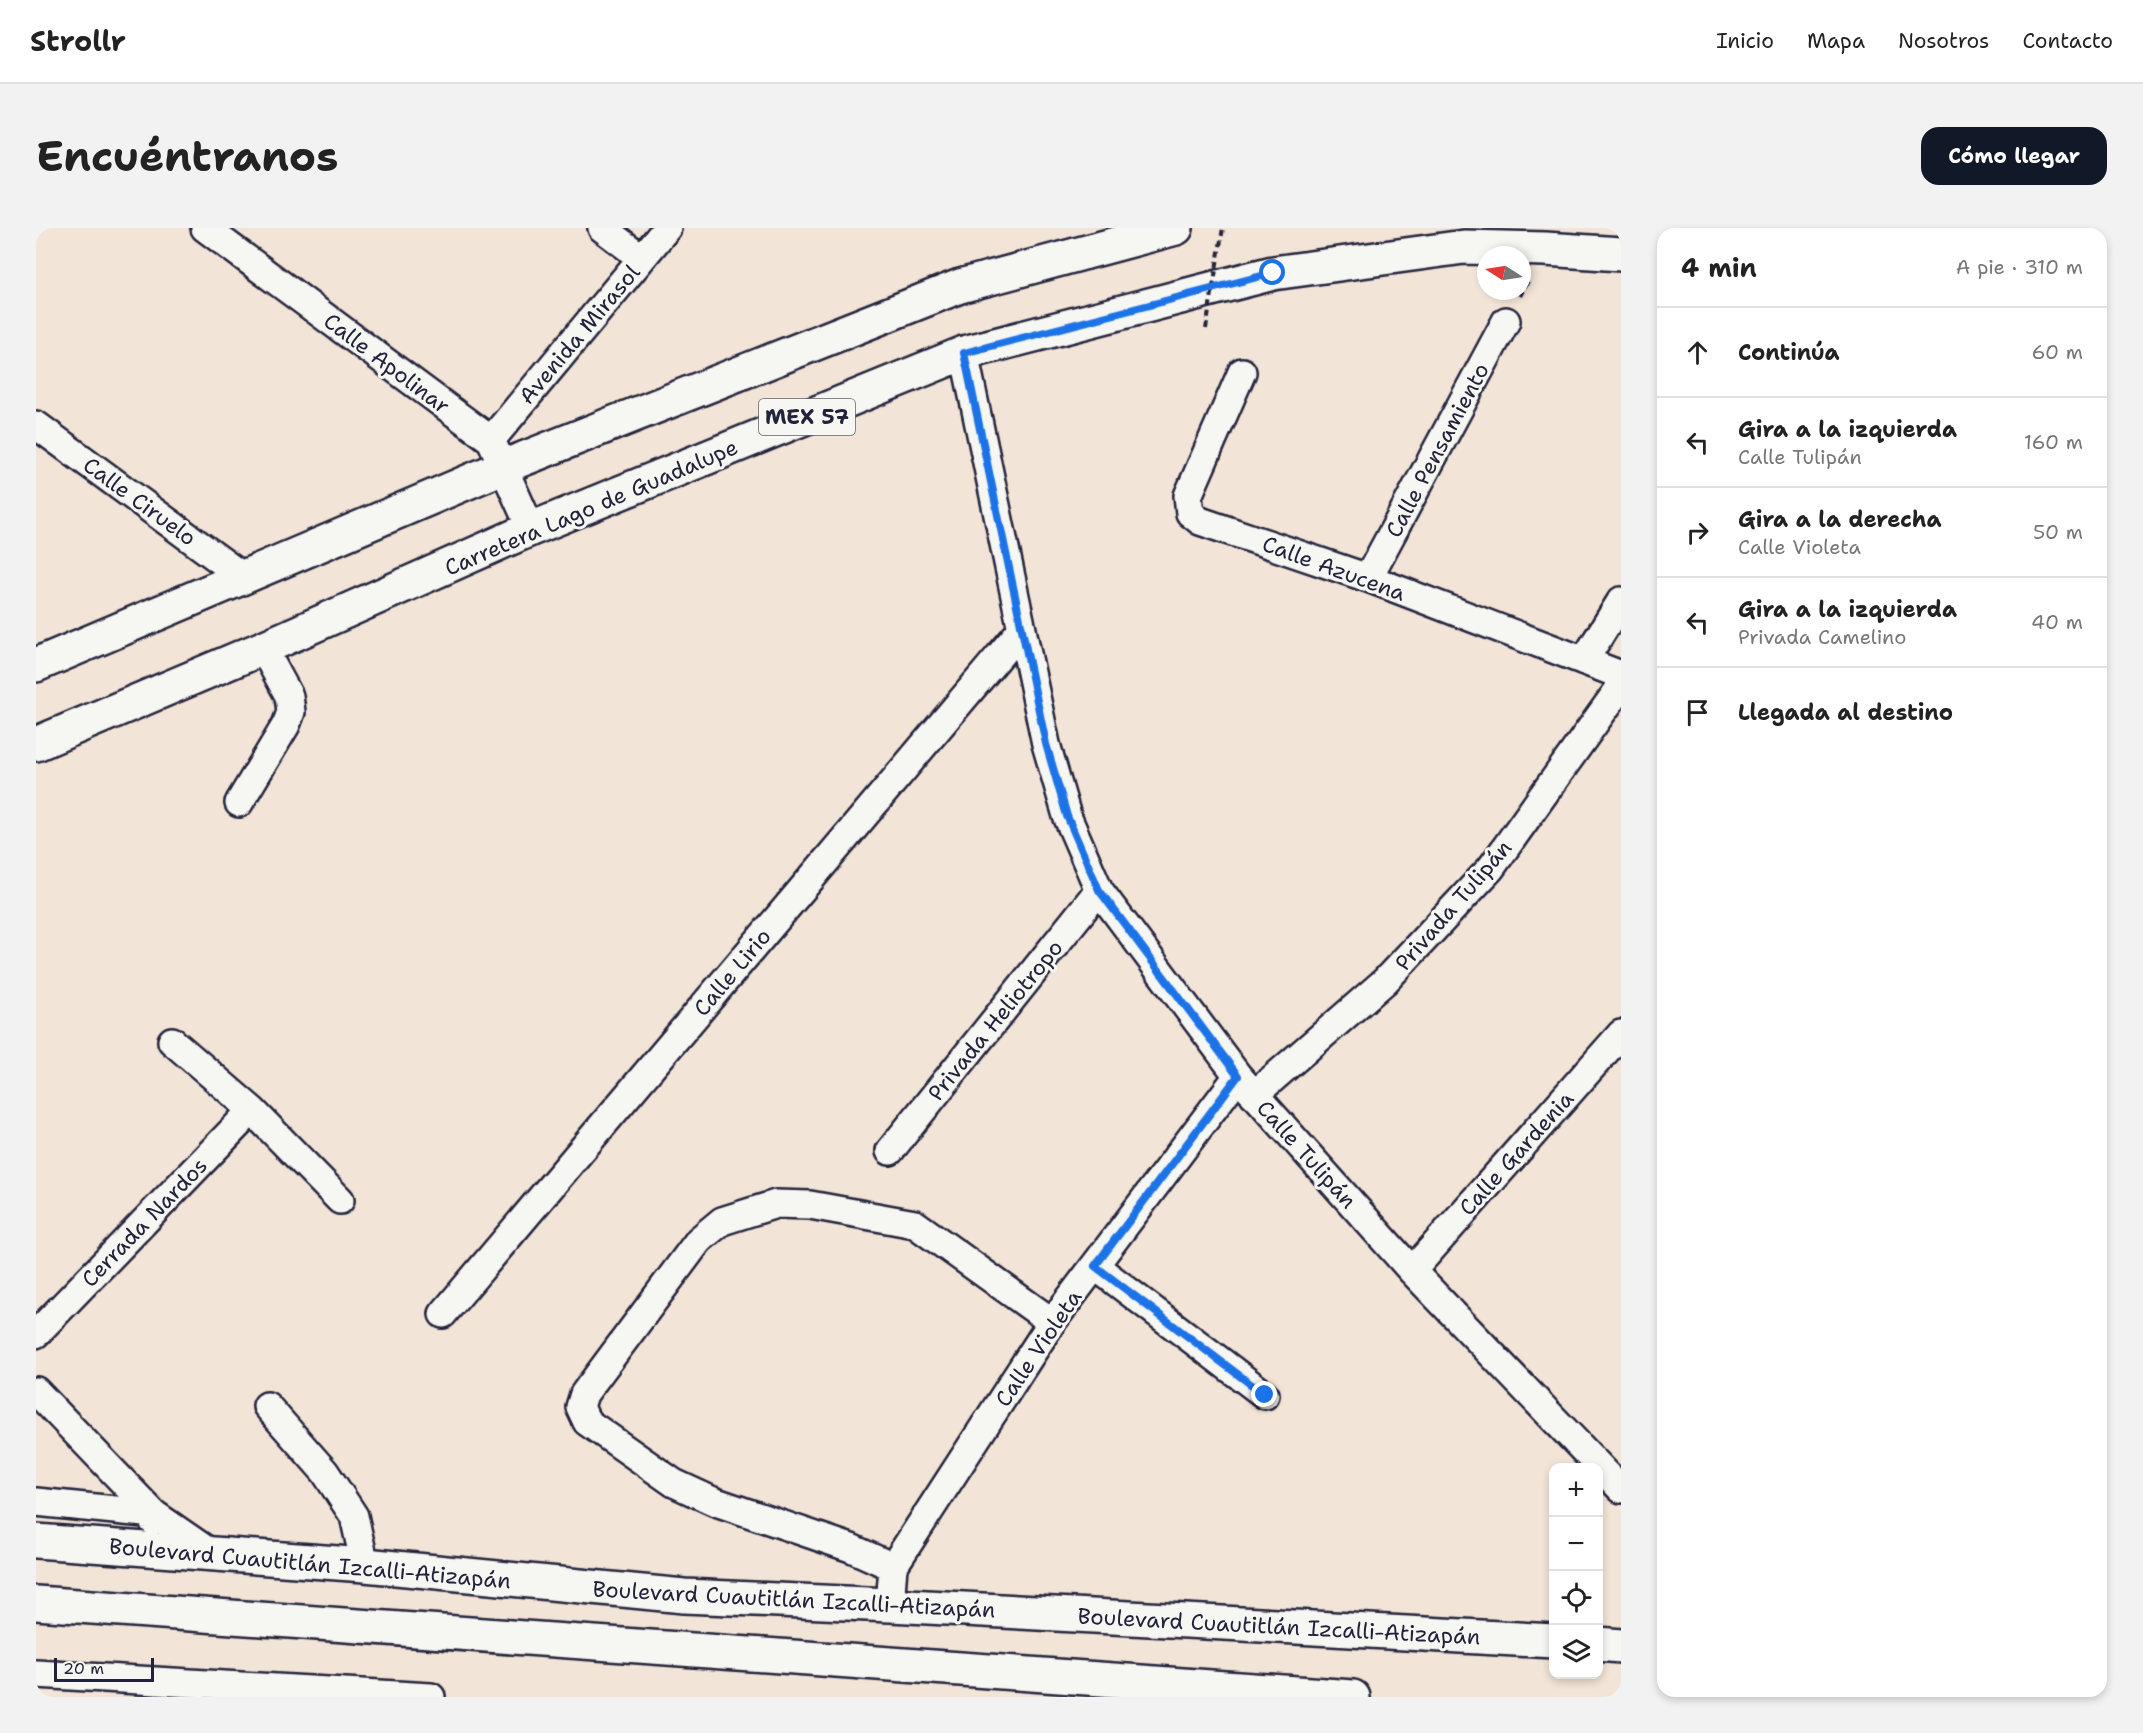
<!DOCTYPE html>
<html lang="es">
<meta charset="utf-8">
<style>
:root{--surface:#fff;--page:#f2f2f2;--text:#222;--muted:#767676;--line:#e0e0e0;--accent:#111827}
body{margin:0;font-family:"Shantell Sans",sans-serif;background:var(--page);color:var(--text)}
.controls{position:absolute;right:18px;bottom:18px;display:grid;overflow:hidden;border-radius:12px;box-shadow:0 3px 9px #0003}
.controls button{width:54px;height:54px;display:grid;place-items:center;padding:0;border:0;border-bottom:2px solid var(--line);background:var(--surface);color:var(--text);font:30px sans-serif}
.compass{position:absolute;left:1441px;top:18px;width:54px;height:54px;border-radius:50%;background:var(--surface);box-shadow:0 3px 9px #0003;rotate:282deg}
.scale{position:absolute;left:18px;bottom:15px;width:100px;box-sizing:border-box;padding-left:6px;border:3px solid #22223b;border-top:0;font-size:16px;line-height:21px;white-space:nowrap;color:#22223b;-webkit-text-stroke:4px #f6f6f2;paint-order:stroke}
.stop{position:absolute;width:18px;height:18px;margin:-14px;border:4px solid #1a73e8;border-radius:50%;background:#fff}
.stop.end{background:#1a73e8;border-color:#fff;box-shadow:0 2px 6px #0008}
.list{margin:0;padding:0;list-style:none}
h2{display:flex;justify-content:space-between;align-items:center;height:78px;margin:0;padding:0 24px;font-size:26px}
h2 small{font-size:20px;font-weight:400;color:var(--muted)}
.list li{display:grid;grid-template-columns:39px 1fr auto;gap:18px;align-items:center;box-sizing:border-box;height:90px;padding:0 24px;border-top:2px solid var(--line)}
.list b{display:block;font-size:22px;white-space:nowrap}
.list p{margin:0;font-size:20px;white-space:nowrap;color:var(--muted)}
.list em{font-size:20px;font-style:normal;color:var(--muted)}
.icon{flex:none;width:33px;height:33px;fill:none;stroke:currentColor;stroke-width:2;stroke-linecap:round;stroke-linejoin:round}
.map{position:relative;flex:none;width:1585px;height:1469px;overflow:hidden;border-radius:18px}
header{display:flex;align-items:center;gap:36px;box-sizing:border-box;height:84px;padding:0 30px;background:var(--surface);border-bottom:2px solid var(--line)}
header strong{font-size:28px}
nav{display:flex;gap:33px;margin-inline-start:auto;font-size:21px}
.intro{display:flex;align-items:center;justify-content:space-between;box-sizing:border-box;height:144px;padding:0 36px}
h1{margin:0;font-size:42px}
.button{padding:15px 27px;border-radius:18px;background:var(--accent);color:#fff;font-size:21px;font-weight:700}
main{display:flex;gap:36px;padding:0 36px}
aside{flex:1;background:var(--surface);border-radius:18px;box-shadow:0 3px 9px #0003}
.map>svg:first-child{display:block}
</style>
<header>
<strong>Strollr</strong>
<nav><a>Inicio</a><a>Mapa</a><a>Nosotros</a><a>Contacto</a></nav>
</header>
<div class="intro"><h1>Encuéntranos</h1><a class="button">Cómo llegar</a></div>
<main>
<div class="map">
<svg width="1585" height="1469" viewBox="0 0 1585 1469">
<rect width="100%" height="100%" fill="#f2e4d7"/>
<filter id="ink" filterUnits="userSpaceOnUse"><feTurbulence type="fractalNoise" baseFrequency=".0167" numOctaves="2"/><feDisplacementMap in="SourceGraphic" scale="12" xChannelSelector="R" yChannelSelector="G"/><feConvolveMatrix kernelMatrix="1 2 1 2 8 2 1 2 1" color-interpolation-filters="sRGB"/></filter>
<g filter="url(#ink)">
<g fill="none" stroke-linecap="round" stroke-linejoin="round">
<defs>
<path id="minor" d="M 169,0 L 455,212 L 495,301
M 566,0 L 606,30
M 928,125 L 1010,516 L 1031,588 L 1063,662 L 1202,848 L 1376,1043 L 1585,1261
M 1206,144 L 1152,268 L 1154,285 L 1164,293 L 1332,350 L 1585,447
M 0,197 L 207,349
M 455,212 L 631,0
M 1332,350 L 1470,93
M 1548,433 L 1585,373
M 203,575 L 250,497 L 255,484 L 253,468 L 227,420
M 136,813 L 216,882 L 304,972
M 1218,867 L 1349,753 L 1455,640 L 1585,458
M 854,923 L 1063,662
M 1059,1038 L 1229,1167
M 1376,1043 L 1585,806
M 407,1086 L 986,401
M 0,1106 L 216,882
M 0,1163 L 118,1286 L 176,1326
M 231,1178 L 289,1244 L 318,1288 L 329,1337
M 0,1274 L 118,1286 L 117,1293
M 857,1339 L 815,1320 L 677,1273 L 638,1255 L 551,1194 L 544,1179 L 548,1166 L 663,1012 L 686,993 L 740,976 L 774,977 L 879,996 L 1016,1094
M 854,1377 L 857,1339 L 1016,1094 L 1202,848
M 0,1446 L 395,1469"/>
<path id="secondary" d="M 0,1313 L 329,1337 L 648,1368 L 854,1377 L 1518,1413
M 0,1375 L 1317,1469
M 1562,1416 L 1585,1418"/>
<path id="primary" d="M 0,437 L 467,239 L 924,58 L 1140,0
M 0,516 L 227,420 L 495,301 L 928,125 L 1237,45 L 1428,19 L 1509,21 L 1585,26"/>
</defs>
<use href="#minor" stroke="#22223b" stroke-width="32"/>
<use href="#secondary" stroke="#22223b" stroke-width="38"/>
<use href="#primary" stroke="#22223b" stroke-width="38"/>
<path stroke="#22223b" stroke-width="4" stroke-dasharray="6 4.5" stroke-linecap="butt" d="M 1484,68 L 1492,53"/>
<use href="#minor" stroke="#f6f6f2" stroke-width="27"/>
<use href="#secondary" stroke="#f6f6f2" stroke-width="33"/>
<use href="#primary" stroke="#f6f6f2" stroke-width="33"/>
<path stroke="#22223b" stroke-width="4" stroke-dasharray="6 4.5" stroke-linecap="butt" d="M 1170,101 L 1187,0"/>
</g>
</g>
<g fill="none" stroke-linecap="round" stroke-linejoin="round" filter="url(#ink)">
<path stroke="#1a73e8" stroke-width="8" d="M 1229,1167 L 1059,1038 L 1202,848 L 1063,662 L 1031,588 L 1010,516 L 928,125 L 1237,45"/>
</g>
<g text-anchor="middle" stroke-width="6" stroke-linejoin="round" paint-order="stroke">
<rect fill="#f6f6f2" stroke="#626272" stroke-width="1.5" x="723" y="171" width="96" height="36" rx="4.5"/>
<g font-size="21" font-weight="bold" fill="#22223b">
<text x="771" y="196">MEX 57</text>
</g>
<g font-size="22" fill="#22223b" stroke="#f6f6f2">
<text transform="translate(543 106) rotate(-50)" y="8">Avenida Mirasol</text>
<text transform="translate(351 135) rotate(37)" y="8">Calle Apolinar</text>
<text transform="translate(1401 222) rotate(-62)" y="8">Calle Pensamiento</text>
<text transform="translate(104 273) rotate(36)" y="8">Calle Ciruelo</text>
<text transform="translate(555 279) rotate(-23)" y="8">Carretera Lago de Guadalupe</text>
<text transform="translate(1298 340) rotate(20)" y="8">Calle Azucena</text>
<text transform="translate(1417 677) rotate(-49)" y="8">Privada Tulipán</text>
<text transform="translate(696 744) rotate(-50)" y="8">Calle Lirio</text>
<text transform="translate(959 792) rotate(-51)" y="8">Privada Heliotropo</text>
<text transform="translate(1480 925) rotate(-48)" y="8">Calle Gardenia</text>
<text transform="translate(1271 926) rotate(48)" y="8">Calle Tulipán</text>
<text transform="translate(108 994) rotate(-46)" y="8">Cerrada Nardos</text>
<text transform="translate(1002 1120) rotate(-56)" y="8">Calle Violeta</text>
<text transform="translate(274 1335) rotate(5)" y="8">Boulevard Cuautitlán Izcalli-Atizapán</text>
<text transform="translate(758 1371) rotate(3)" y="8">Boulevard Cuautitlán Izcalli-Atizapán</text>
<text transform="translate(1243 1398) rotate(3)" y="8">Boulevard Cuautitlán Izcalli-Atizapán</text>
</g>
</g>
</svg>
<div class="controls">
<button>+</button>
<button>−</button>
<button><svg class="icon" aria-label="locate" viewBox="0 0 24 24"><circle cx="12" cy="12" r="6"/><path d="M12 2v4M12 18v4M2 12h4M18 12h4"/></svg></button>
<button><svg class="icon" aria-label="layers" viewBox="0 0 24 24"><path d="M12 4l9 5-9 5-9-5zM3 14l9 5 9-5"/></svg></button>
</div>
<svg class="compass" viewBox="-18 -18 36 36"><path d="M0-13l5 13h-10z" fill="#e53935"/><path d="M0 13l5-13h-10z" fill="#767676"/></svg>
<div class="scale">20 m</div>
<div class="stop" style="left:1237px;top:45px"></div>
<div class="stop end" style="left:1229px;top:1167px"></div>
</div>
<aside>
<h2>4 min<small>A pie · 310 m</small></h2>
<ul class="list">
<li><svg class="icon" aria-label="ahead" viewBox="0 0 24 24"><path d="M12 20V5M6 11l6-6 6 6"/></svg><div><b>Continúa</b></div><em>60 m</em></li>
<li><svg class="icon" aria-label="left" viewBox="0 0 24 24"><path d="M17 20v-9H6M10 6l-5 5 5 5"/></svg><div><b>Gira a la izquierda</b><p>Calle Tulipán</p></div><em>160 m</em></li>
<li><svg class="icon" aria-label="right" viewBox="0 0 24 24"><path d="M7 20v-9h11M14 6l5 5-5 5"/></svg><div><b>Gira a la derecha</b><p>Calle Violeta</p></div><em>50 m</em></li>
<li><svg class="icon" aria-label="left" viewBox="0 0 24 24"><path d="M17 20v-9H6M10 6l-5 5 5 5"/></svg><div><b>Gira a la izquierda</b><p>Privada Camelino</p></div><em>40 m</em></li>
<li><svg class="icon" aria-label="arrive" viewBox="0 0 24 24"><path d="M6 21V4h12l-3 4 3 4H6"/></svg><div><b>Llegada al destino</b></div></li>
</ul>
</aside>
</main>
